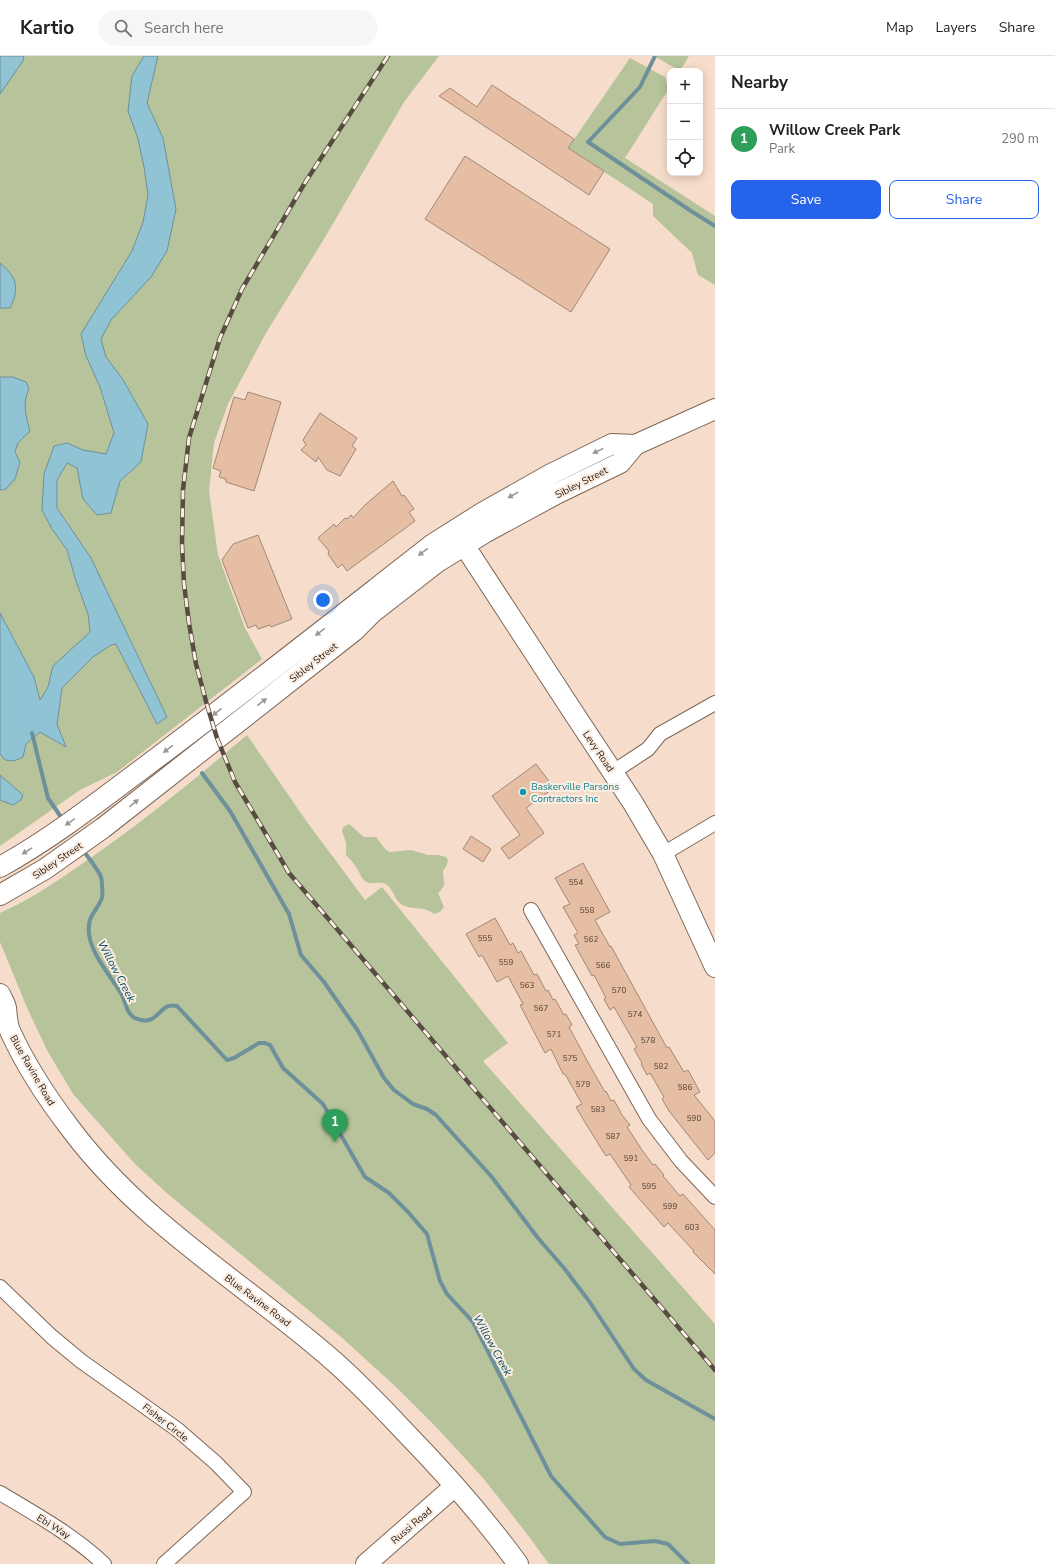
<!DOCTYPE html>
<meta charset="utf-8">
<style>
:root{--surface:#fff;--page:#f6f6f6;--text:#202124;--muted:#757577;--line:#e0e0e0;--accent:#2563eb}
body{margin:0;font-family:"Nunito Sans",sans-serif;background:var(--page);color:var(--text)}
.controls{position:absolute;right:12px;top:12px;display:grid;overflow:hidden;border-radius:8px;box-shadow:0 2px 10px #0003}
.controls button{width:36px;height:36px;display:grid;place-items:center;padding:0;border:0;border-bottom:1px solid var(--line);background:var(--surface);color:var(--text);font:20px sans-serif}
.you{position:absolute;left:323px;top:544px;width:14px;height:14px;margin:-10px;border:3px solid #fff;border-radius:50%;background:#1a73e8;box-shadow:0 0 0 6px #1a73e833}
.badge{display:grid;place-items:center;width:26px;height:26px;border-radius:50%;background:var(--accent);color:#fff;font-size:13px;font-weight:700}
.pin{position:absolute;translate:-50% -33px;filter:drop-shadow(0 1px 2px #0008)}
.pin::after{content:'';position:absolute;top:21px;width:14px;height:12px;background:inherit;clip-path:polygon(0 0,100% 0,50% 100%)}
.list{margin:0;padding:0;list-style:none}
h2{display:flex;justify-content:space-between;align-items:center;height:52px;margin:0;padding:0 16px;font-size:17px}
h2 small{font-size:13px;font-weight:400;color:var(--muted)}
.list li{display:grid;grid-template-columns:26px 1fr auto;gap:12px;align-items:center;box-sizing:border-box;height:60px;padding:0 16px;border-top:1px solid var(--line)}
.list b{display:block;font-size:15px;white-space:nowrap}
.list p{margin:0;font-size:13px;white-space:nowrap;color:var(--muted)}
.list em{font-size:13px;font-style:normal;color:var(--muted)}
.actions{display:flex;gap:8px;padding:12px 16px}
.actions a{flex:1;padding:9px 0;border:1px solid var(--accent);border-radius:8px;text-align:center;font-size:14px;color:var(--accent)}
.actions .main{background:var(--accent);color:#fff}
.icon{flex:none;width:22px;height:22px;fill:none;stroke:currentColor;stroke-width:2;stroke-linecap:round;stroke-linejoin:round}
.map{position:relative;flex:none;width:715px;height:1508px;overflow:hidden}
header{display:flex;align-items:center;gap:24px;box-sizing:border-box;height:56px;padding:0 20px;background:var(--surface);border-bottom:1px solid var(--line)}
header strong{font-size:19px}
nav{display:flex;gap:22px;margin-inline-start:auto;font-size:14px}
.search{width:280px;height:36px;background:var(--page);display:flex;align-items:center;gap:10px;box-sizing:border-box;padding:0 14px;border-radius:22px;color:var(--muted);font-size:15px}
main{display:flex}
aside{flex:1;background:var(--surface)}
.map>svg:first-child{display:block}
</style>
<header>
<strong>Kartio</strong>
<div class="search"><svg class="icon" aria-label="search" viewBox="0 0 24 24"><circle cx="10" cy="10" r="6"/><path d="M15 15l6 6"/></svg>Search here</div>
<nav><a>Map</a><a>Layers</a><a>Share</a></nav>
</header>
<main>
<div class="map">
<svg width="715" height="1508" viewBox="0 0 715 1508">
<rect width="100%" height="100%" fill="#f6ddcb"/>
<path fill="#b7c49b" d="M 0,0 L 439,0 L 404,46 L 324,183 L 266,277 L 228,348 L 214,387 L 209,435 L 218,499 L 245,572 L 262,603 L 117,716 L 80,734 L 0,790 Z
M 654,0 L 689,0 L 680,15 Z
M 630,2 L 665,21 L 668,34 L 625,102 L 715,160 L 715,229 L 698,219 L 692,197 L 653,160 L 653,148 L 568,92 Z
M 247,679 L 307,766 L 365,844 L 382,831 L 508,987 L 483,1005 L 715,1268 L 715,1508 L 549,1508 L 527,1478 L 483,1422 L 438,1373 L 395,1330 L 341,1281 L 169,1139 L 135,1108 L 73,1038 L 48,996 L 28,954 L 0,886 L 0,857 C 31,843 59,824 86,805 C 143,766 195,723 247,679 Z
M 349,768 L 364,781 L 376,781 L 386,794 L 390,796 L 411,794 L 428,799 L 438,799 L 446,801 L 448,804 L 446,811 L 443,815 C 443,826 448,828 438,837 L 444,851 L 440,856 L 434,858 C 424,850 416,854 405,850 C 394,846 395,835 387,829 C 382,825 375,828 369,827 C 361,825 360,816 356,811 C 353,806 349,802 346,799 L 346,787 L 342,775 L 343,771 Z"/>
<path fill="#90c3d4" stroke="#6e909a" d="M 0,0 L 24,0 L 23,5 L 0,38 Z
M 144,0 L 158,0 L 147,47 L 163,82 L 176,153 L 167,195 L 151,221 L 111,264 L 101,283 L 106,301 L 122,322 L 148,368 L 141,406 L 120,425 L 111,457 L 97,459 L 83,443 L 77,412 L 67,407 L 57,424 L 57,452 L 91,502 L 167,661 L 157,668 L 116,588 L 111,589 L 93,601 L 62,632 L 57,668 L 66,691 L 40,676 L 26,688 L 23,701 L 14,705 L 5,704 L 0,698 L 0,557 L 34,621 L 40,644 L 48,631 L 53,610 L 90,576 L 88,558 L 76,525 L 67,494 L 52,473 L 42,454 L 44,418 L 54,390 L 67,387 L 83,394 L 106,398 L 114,377 L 100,331 L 86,300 L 81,278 L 132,195 L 143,166 L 148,139 L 144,111 L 138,83 L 128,55 L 132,20 Z
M 0,207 C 17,221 20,232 10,252 L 0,252 Z
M 0,321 L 13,321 L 26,326 L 29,333 C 22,347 26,360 30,375 L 18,387 L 15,396 L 20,406 L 15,423 L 6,433 L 0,434 Z
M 0,719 L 23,739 L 21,744 L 13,749 L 0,744 Z"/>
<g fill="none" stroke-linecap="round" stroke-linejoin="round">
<path stroke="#6e909a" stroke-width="4" d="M 655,0 L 640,31 L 588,86 L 691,155 L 715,170
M 32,677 L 48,742 L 63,764
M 202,717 L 230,755 L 289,858 L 301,899 L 324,926 L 358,975 L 384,1022 L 394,1034 L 413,1048 L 427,1053 L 436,1059 L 491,1120 L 538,1182 L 564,1212 L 589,1245 L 634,1313 L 646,1324 L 715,1363
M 82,793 C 87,800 98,813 101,821 C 102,825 103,837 102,842 C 96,857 87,859 89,878 C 92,900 111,920 122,939 C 126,947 126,957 135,962 C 159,973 158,945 177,950 L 227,1004 L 234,1002 L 259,987 L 265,987 L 270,989 L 283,1012 L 323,1048 L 365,1121 L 389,1137 L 408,1156 L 427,1178 L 440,1225 L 447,1238 L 473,1266 L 551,1420 L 605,1481 L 620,1488 L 655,1485 L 668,1488 L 688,1508"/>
</g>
<path fill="#e6bea3" stroke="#a08878" d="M 492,29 L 574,83 L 568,92 L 604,115 L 589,139 L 439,40 L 450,32 L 477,51 Z
M 465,100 L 610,193 L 571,256 L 425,163 Z
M 248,336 L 281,346 L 254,435 L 226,426 L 226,423 L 219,421 L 221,415 L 213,412 L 234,341 L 245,344 Z
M 320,357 L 357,382 L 352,390 L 356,393 L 340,420 L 327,414 L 318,401 L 316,406 L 301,394 L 306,389 L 303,384 Z
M 393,425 L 402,440 L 404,439 L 414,453 L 409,456 L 415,465 L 347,515 L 342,508 L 338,512 L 328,498 L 329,495 L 318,482 L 334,468 L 336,471 L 345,462 L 347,463 L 351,459 L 353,462 L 365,449 Z
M 258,479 L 292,563 L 271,571 L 270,569 L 258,573 L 256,569 L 248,572 L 222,504 L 233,488 Z
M 536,708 L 554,732 L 526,752 L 544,777 L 509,803 L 501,792 L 520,779 L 492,740 Z
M 471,780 L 491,793 L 483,806 L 463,793 Z
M 583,807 L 610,856 L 595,864 L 610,891 L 611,890 L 667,992 L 669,991 L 684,1016 L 688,1014 L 700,1036 L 694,1039 L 715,1065 L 715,1097 L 708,1104 L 669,1055 L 662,1043 L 664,1041 L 650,1017 L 647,1019 L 641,1008 L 642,1007 L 634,993 L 637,991 L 614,951 L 610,954 L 604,943 L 606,942 L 594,919 L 592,920 L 575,889 L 579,888 L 574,879 L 578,877 L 563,851 L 570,848 L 555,822 Z
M 495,862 L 510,889 L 513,887 L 518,897 L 521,895 L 534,919 L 537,918 L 546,935 L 548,934 L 553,944 L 555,943 L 564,959 L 566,958 L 572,969 L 569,971 L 590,1010 L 605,1036 L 606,1035 L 611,1045 L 614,1044 L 622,1059 L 630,1069 L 627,1071 L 642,1094 L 653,1109 L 655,1108 L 664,1119 L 663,1120 L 680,1140 L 683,1138 L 715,1174 L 715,1218 L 693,1196 L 694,1195 L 668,1167 L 664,1171 L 629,1131 L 631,1129 L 610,1098 L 606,1100 L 586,1068 L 576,1051 L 582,1048 L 565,1018 L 563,1018 L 551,993 L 545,997 L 520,949 L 523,948 L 508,920 L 497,926 L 482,899 L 479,901 L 466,878 Z"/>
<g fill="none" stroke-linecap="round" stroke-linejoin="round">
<defs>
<path id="street" d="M 613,716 L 648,693 L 660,678 L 715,647
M 663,798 L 715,767
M 531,854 L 649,1063 L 681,1105 L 715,1141
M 0,1231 L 52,1281 L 81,1305 L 178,1374 L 216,1407 L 244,1436 L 164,1508
M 0,1437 C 37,1459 73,1479 104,1508"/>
<path id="secondary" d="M 464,489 L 573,656 L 633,747 L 663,798 L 715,911
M 0,811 C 56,780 107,739 158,701 C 251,631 342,559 433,488 L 482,457 L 551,418 L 612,388 L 635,389 L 715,353
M 0,839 L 45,813 L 103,772 L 354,575 L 373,556 L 436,507 L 486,476 L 558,437 L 620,407 L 635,389
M 0,938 C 2,943 5,947 6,952 C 7,960 7,968 10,975 C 26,1010 47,1042 70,1072 C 136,1161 232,1220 316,1290 C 347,1315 376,1345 403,1374 C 444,1416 483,1460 518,1508
M 366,1508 L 455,1430"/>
</defs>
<use href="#street" stroke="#7d6757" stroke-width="16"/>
<use href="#secondary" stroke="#7d6757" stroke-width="22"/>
<use href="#street" stroke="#fff" stroke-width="14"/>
<use href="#secondary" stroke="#fff" stroke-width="20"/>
<defs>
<path id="rail" d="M 388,0 L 306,125 L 242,233 L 220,282 L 189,382 L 183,434 L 182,488 L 184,528 L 189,567 L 196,608 L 207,649 L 217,682 L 235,726 L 289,817 L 715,1314"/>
</defs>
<use href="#rail" stroke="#584c42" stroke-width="4.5"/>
<use href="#rail" stroke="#fcede2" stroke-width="3" stroke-dasharray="9" stroke-linecap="butt"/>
</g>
<defs><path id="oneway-solid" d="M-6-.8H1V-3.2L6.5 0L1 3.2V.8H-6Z"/></defs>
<g fill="#9b9794">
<use href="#oneway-solid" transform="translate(598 395) rotate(154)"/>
<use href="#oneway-solid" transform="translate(513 439) rotate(151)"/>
<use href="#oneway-solid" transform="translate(423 496) rotate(142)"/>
<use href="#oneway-solid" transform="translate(320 576) rotate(142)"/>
<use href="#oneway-solid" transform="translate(262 646) rotate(-38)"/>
<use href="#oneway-solid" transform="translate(217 656) rotate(142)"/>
<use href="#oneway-solid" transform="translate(168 693) rotate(143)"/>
<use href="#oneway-solid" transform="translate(134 747) rotate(-39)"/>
<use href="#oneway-solid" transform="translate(70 766) rotate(145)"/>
<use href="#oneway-solid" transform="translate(27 795) rotate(148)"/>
</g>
<circle fill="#0f9aa8" stroke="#fcede2" stroke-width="1.5" cx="523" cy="736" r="4"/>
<g text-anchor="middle" stroke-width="4" stroke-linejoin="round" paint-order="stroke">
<g font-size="8" fill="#524236">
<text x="576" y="829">554</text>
<text x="587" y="857">558</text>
<text x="485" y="885">555</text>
<text x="591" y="886">562</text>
<text x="506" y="909">559</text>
<text x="603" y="912">566</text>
<text x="527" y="932">563</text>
<text x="619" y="937">570</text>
<text x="541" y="955">567</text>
<text x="635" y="961">574</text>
<text x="554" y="981">571</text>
<text x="648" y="987">578</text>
<text x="570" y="1005">575</text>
<text x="661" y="1013">582</text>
<text x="583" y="1031">579</text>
<text x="685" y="1034">586</text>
<text x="598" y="1056">583</text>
<text x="694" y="1065">590</text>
<text x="613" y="1083">587</text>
<text x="631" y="1105">591</text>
<text x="649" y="1133">595</text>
<text x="670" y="1153">599</text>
<text x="692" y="1174">603</text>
</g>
<g font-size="10" fill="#201811" stroke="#fcede2">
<text transform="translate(581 426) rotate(-27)" y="4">Sibley Street</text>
<text transform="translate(313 606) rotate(-38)" y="4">Sibley Street</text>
<text transform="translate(599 695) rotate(56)" y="4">Levy Road</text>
<text transform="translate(57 804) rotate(-34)" y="4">Sibley Street</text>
<text transform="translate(33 1014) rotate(60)" y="4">Blue Ravine Road</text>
<text transform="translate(258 1244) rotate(37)" y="4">Blue Ravine Road</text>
<text transform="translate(166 1366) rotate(38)" y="4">Fisher Circle</text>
<text transform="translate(411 1469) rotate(-41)" y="4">Russi Road</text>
<text transform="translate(54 1470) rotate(32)" y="4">Ebi Way</text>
</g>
<g font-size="10" fill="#0d838f" stroke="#fcede2" text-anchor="start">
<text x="531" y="734">Baskerville Parsons<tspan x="531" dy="12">Contractors Inc</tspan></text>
</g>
<g font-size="11" font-style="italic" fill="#004d5e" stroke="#fcede2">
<text transform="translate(117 915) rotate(62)" y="4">Willow Creek</text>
<text transform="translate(493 1289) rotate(61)" y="4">Willow Creek</text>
</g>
</g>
</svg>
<div class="controls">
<button>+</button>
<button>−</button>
<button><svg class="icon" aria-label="locate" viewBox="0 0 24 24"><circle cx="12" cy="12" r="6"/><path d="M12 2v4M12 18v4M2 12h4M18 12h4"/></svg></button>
</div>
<div class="you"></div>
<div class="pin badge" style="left:335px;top:1086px;background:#2e9e5b">1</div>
</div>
<aside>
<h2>Nearby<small></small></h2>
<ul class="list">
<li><span class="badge" style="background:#2e9e5b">1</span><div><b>Willow Creek Park</b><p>Park</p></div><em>290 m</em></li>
</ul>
<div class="actions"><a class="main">Save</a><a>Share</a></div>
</aside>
</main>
